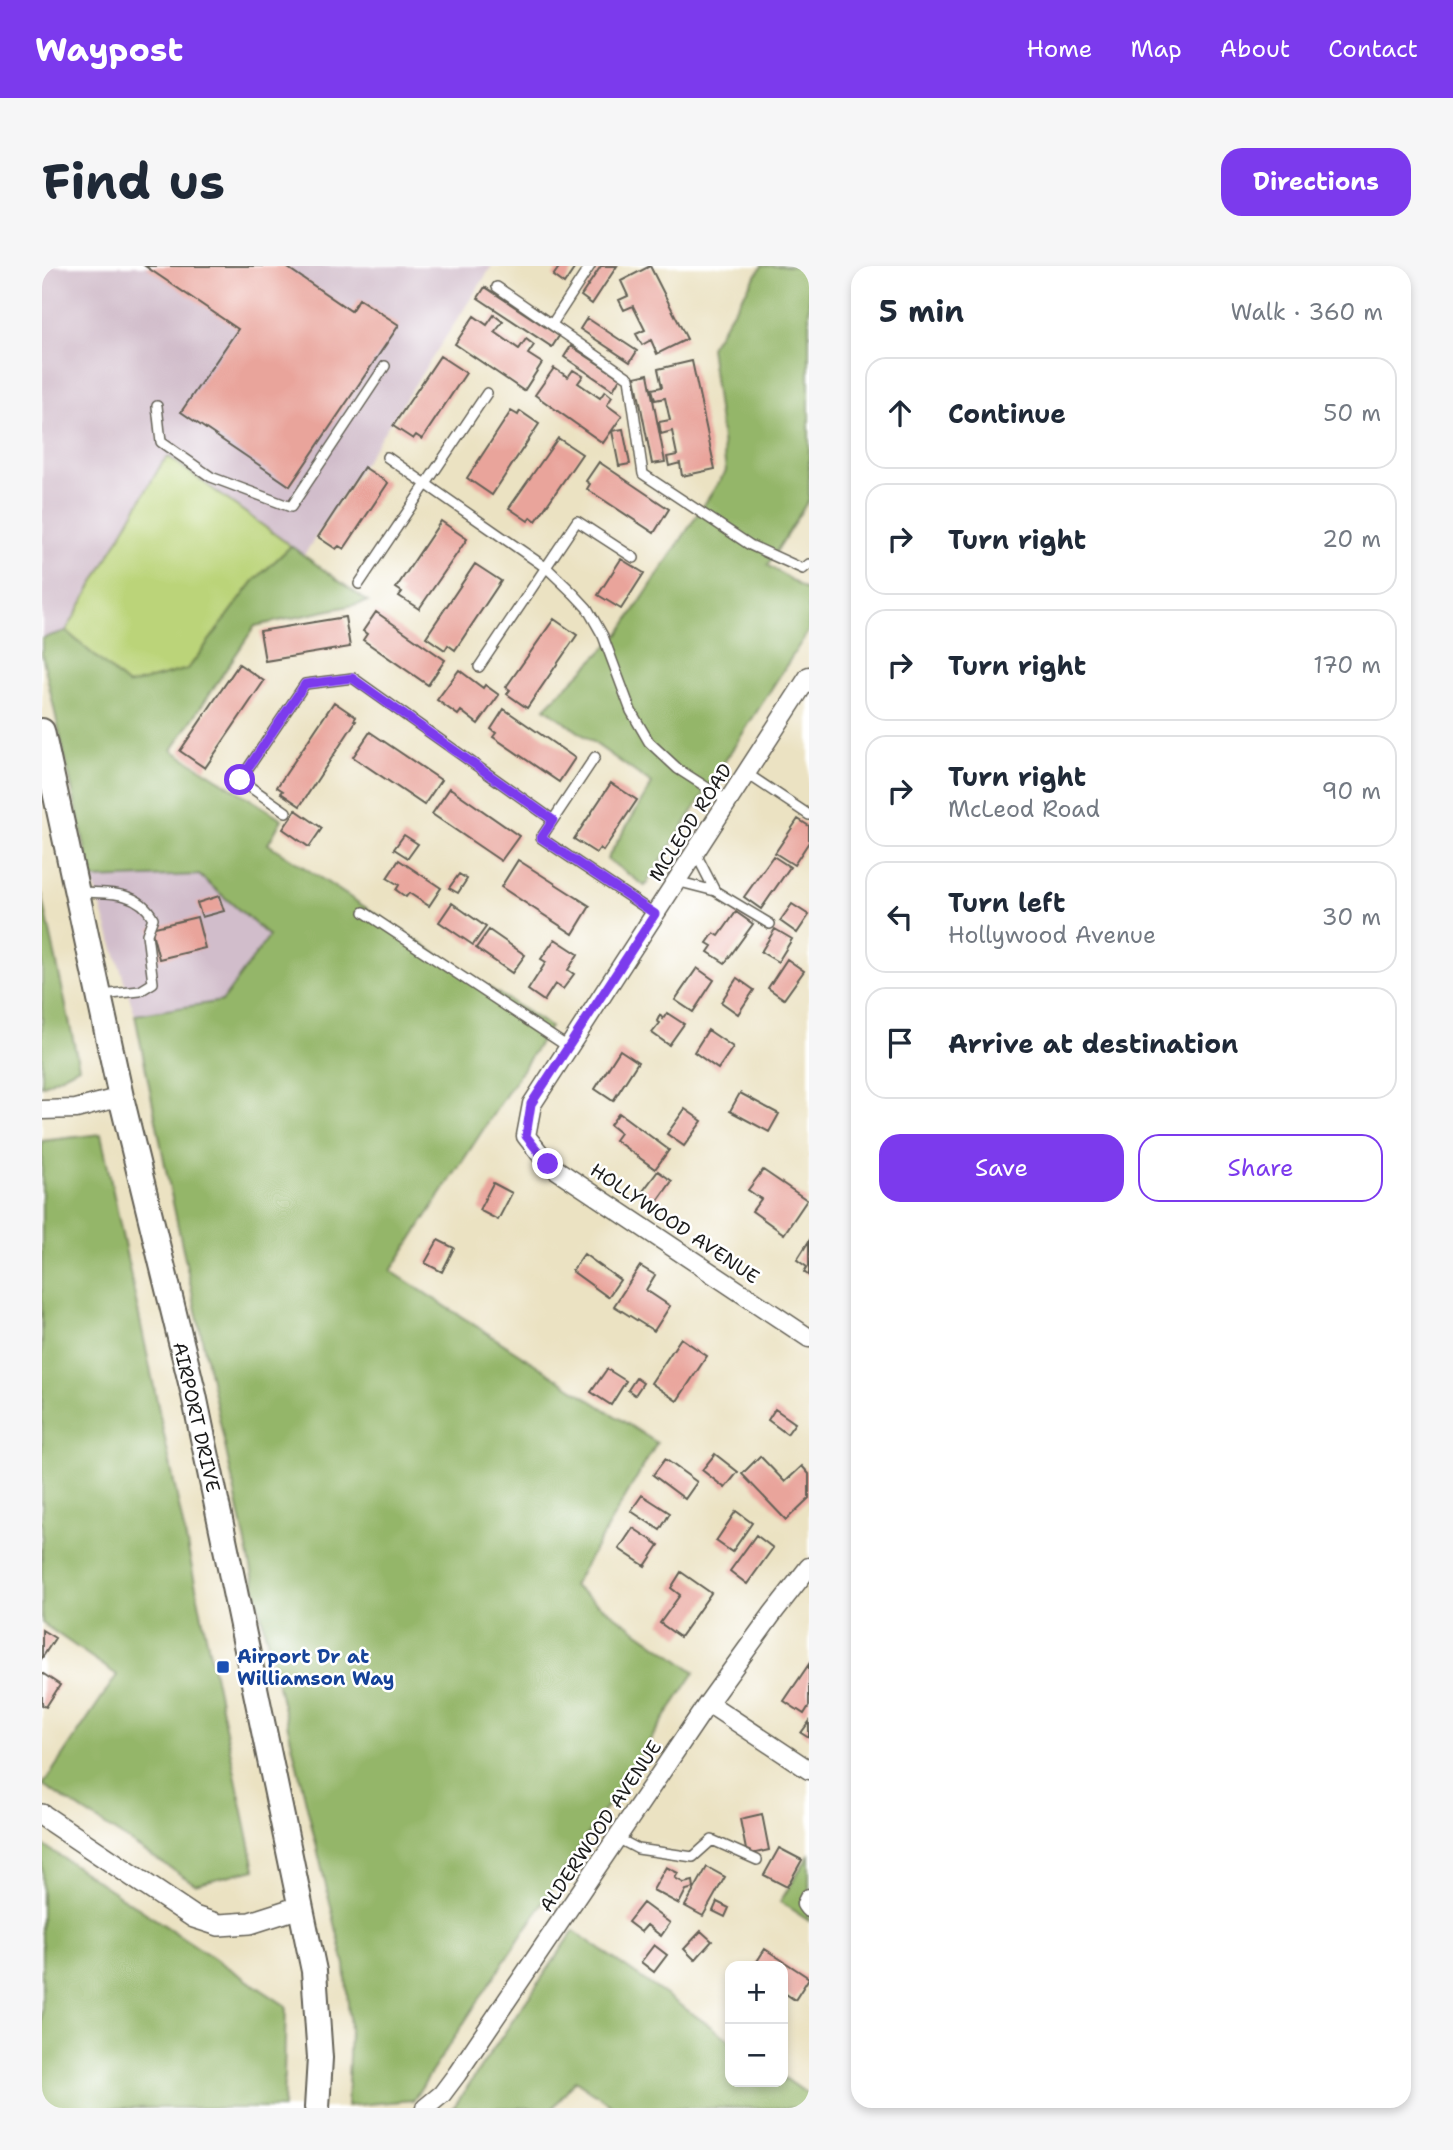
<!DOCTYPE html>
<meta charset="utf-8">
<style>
:root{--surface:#fff;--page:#f6f6f7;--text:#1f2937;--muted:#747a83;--line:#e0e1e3;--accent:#7c3aed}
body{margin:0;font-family:"Shantell Sans",sans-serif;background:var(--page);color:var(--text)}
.controls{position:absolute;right:21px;bottom:21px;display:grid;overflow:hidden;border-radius:14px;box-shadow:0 4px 10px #0003}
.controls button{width:63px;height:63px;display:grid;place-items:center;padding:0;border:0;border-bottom:2px solid var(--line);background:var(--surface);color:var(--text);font:35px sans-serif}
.stop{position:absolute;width:21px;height:21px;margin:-16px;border:5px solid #7c3aed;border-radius:50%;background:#fff}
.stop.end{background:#7c3aed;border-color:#fff;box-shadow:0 2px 7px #0008}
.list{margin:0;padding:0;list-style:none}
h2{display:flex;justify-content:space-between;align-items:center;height:91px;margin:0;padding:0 28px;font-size:30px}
h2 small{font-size:23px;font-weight:400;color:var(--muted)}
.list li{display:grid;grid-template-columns:46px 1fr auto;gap:21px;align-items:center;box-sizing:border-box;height:112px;margin:0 14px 14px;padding:0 14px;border:2px solid var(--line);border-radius:21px}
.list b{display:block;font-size:26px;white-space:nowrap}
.list p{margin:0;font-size:23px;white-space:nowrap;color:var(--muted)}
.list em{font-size:23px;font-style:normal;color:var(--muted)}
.actions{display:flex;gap:14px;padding:21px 28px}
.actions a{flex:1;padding:16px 0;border:2px solid var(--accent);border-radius:21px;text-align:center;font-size:24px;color:var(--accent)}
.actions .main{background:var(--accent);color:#fff}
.icon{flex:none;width:38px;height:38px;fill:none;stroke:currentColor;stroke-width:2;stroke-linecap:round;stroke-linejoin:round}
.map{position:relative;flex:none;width:767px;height:1842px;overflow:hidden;border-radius:21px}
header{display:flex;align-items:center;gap:42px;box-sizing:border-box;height:98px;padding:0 35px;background:var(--accent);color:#fff}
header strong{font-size:33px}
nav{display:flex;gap:38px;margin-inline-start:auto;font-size:24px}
.intro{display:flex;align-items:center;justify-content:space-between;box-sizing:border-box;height:168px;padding:0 42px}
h1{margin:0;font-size:49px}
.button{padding:18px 32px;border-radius:21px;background:var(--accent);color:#fff;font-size:24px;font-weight:700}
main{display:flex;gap:42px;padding:0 42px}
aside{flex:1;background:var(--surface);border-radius:21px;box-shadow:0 4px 10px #0003}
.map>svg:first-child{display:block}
</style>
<header>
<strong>Waypost</strong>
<nav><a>Home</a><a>Map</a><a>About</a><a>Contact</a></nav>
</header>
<div class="intro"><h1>Find us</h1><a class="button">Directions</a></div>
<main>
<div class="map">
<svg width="767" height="1842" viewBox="0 0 767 1842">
<rect width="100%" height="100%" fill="#fff"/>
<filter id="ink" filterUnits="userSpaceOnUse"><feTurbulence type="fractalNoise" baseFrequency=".0143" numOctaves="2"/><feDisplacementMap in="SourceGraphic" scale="14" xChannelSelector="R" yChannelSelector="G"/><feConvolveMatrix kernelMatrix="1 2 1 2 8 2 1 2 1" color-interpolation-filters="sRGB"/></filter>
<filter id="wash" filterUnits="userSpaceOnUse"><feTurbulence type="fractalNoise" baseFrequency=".00686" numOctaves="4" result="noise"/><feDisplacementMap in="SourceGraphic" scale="28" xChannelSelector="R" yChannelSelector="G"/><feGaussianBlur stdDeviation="1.57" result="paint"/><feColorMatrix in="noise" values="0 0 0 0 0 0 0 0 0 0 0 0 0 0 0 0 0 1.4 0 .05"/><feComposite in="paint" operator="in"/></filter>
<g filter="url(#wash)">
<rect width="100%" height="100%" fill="#ebe2c2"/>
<path fill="#d1bdcb" d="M 0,0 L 450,0 L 262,289 L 127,191 L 120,197 L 24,365 L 0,372 Z
M 157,609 L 227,670 L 180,735 L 93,749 L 50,613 Z"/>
<path fill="#bbd479" stroke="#6c784a" stroke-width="2" d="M 127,191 L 249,280 L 212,315 L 146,403 L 86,419 L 24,365 L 120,197 Z"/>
<path fill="#94b669" stroke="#586942" stroke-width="2" d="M 720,0 L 767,0 L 767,233 L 726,299 L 767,326 L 767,364 L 603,620 L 565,593 L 610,518 L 503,442 L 577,368 L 684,205 L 668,81 Z
M 249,280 L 326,336 L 213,360 L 130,484 L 240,553 L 226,578 L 508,761 L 349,1005 L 615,1177 L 531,1320 L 653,1406 L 371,1834 L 305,1840 L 308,1764 L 303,1699 L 221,1357 L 125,909 L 93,749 L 180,735 L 227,670 L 157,609 L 50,613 L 0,388 L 0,372 L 24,365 L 86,419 L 146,403 L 212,315 Z
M 0,628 L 37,801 L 0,820 Z
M 59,868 L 213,1603 L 153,1618 L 1,1519 L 75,1409 L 0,1357 L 0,875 Z
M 0,1578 L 244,1740 L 241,1842 L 0,1842 Z
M 767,1589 L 767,1655 L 738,1636 Z
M 532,1665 L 688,1774 L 688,1816 L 741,1816 L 741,1811 L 767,1829 L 767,1842 L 574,1842 L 533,1814 L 511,1842 L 411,1842 Z"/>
<g id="blocks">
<path fill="#e9a49b" d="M 103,0 L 243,0 L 309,45 L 317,33 L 357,59 L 248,220 L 139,146 L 196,63 Z
M 518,0 L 534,0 L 522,18 L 511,10 Z
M 559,0 L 575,0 L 550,38 L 539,30 Z
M 608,0 L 645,73 L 615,88 L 609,74 L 600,79 L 594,68 L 603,64 L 591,40 L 582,44 L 577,34 L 586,30 L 579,15 Z
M 443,21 L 517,70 L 510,81 L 436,32 Z
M 452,49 L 461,56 L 453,66 L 477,83 L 484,73 L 492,79 L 486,88 L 500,97 L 482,125 L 413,78 L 432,50 L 445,59 Z
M 545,52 L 595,85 L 588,96 L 538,63 Z
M 529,80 L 578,112 L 571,124 L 522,91 Z
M 398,90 L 424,107 L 380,173 L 374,169 L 371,173 L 351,160 Z
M 650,95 L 673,203 L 640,210 L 638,197 L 627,200 L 625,191 L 635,189 L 630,165 L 619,168 L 617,156 L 628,154 L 623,132 L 613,134 L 610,123 L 620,121 L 616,103 Z
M 512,102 L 526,111 L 531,104 L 541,110 L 536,117 L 558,132 L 563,125 L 570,131 L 565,139 L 580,150 L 561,177 L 493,129 Z
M 606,108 L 623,196 L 610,198 L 593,111 Z
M 469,145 L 476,149 L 478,145 L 497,158 L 450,229 L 425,212 Z
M 581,163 L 588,198 L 577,200 L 570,165 Z
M 516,172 L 540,188 L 494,255 L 489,251 L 486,255 L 467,242 Z
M 557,196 L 627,243 L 612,267 L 545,223 L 548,218 L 544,215 Z
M 322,201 L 346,217 L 302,283 L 297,280 L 294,283 L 276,271 Z
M 399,255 L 425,273 L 377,343 L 357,330 L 360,326 L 354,322 Z
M 579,293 L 602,307 L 579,343 L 556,329 Z
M 433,298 L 459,315 L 413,384 L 406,379 L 403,384 L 384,371 Z
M 334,346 L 403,394 L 386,419 L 321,374 L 325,368 L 321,365 Z
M 303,351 L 308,381 L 223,395 L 218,365 Z
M 512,353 L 535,369 L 485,442 L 465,428 L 468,424 L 464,421 Z
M 197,398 L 222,415 L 163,502 L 138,485 Z
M 417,404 L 441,422 L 443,419 L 457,429 L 436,458 L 419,445 L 416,449 L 395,434 Z
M 292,436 L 314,451 L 312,454 L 314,455 L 258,540 L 239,527 L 241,525 L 235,521 Z
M 462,443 L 533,492 L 517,516 L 451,471 L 454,467 L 449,463 Z
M 328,466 L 399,514 L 382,539 L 311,491 Z
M 569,517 L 595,534 L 561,585 L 558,582 L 554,587 L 532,573 Z
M 408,522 L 477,570 L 459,595 L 390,548 Z
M 254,544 L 280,562 L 267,581 L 241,563 Z
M 756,553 L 767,560 L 767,576 L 752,599 L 733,587 Z
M 362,569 L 376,578 L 366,592 L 352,583 Z
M 731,590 L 748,601 L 719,643 L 702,631 Z
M 357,594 L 399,622 L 387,640 L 367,627 L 364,631 L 354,624 L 357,619 L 345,612 Z
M 476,594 L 548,640 L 531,668 L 459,621 Z
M 417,608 L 425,613 L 416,627 L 407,622 Z
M 177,630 L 182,645 L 160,651 L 155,637 Z
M 410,637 L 444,661 L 431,679 L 397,656 Z
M 750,638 L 767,649 L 755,667 L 738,655 Z
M 694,646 L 711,658 L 683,697 L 666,686 L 670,680 L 665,677 L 672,667 L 677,670 Z
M 155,651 L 163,682 L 117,693 L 109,662 Z
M 733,663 L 750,673 L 736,696 L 719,686 Z
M 447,664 L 483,689 L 470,707 L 434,682 Z
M 513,673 L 536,688 L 526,704 L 532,708 L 521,723 L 513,718 L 502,735 L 486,724 L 504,696 L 499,693 Z
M 745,693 L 762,705 L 742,733 L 726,722 Z
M 655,702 L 672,714 L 651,746 L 633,734 Z
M 695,712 L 712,724 L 696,748 L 679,736 Z
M 625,747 L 642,758 L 627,779 L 610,767 L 618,757 L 615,755 L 618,749 L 621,753 Z
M 666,764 L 691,781 L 676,803 L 652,786 Z
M 578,784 L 596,796 L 571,835 L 553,823 Z
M 698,827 L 737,848 L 727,866 L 688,845 Z
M 643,843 L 660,855 L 642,880 L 625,868 Z
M 577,847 L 627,884 L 613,903 L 573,874 L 578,867 L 568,859 Z
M 721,904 L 765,934 L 742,968 L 710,945 L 719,933 L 706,924 Z
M 616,905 L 630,915 L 615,936 L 601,925 Z
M 451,917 L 470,927 L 456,954 L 437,944 Z
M 396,974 L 412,982 L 400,1006 L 383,997 Z
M 767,975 L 767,1010 L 762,1006 L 765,1001 L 755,994 Z
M 542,988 L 578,1014 L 566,1031 L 530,1005 Z
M 598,1000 L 613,1009 L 604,1024 L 628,1040 L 612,1065 L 572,1040 Z
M 639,1072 L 665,1090 L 635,1135 L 609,1117 Z
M 565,1103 L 584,1115 L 569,1139 L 549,1126 Z
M 594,1112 L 601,1117 L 593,1129 L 586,1124 Z
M 733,1143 L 753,1157 L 745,1168 L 726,1154 Z
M 673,1188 L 696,1206 L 683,1222 L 660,1204 Z
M 718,1190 L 743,1216 L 760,1200 L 767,1208 L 767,1232 L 744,1254 L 700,1208 Z
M 623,1193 L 655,1216 L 643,1233 L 611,1209 Z
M 600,1229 L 628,1247 L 618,1264 L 589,1245 Z
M 694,1245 L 710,1257 L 690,1286 L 674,1275 Z
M 591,1262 L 617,1279 L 603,1300 L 577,1283 Z
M 714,1269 L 731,1282 L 705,1318 L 688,1305 Z
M 639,1306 L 669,1327 L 638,1371 L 618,1357 L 638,1329 L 629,1322 Z
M 0,1364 L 13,1372 L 0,1392 Z
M 767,1398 L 767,1440 L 762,1448 L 742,1435 Z
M 0,1407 L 18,1419 L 4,1441 L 0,1439 Z
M 767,1456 L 767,1472 L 759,1467 Z
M 720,1548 L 727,1584 L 705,1589 L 698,1553 Z
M 737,1582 L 760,1594 L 745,1621 L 722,1609 Z
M 624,1601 L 636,1607 L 633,1612 L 642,1617 L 651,1615 L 652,1622 L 644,1624 L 637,1638 L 611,1624 Z
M 665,1601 L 683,1611 L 661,1650 L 643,1640 Z
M 675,1636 L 687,1642 L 683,1651 L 671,1645 Z
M 601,1637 L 628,1657 L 619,1670 L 605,1659 L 599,1666 L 586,1656 Z
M 659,1665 L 670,1675 L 653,1694 L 642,1683 Z
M 612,1679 L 625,1689 L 612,1706 L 599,1696 Z
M 723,1683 L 767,1712 L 753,1734 L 741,1726 L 741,1700 L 712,1700 Z"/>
</g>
</g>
<g filter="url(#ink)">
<use href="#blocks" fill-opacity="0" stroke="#646156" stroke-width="2"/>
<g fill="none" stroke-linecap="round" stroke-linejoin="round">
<defs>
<path id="service" d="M 455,21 L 587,112 L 601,208 L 708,279 L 761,303 L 767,298
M 510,58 L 548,0
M 115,140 L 119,176 L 169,211 L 249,241 L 343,100
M 345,191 L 506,303 L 532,328 L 545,342 L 561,370 L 589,445 L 607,476 L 636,503 L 686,535
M 317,318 L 445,127
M 437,401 L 535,255 L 592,292
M 704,507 L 767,549
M 244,546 L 198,514 L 263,418 L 311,412 L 511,554 L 499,572 L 613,648
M 511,554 L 553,491
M 634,615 L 673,625 L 653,586
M 673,625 L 728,658
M 36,626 C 65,627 96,624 111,652 L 105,668 L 111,717 L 98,725 L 59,729
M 322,646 L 526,781
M 575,1572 L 596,1583 L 651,1591 L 670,1574 L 715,1594"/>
<path id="minor" d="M 767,410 L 490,838 L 484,870 L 506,898 L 767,1072
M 0,844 L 34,843 L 79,831
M 666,1437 L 767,1504
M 767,1632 L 764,1638 L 767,1642
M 383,1842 L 400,1828 L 415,1808 L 666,1437 L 731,1347 L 767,1301"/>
<path id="tertiary" d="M 0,1549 L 152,1651 L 177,1659 L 208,1657 L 258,1641"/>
<path id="secondary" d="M 0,465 L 79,831 L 152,1129 L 272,1705 L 278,1792 L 275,1842"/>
</defs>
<use href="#service" stroke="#646156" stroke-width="12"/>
<use href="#minor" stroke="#646156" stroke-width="21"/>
<use href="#tertiary" stroke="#646156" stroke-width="24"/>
<use href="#secondary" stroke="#646156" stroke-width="28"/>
<use href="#service" stroke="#fff" stroke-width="9"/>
<use href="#minor" stroke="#fff" stroke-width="18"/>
<use href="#tertiary" stroke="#fff" stroke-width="21"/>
<use href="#secondary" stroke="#fff" stroke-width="24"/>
</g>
</g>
<g fill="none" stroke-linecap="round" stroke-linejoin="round" filter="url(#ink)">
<path stroke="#7c3aed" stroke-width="9" d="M 198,514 L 263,418 L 310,412 L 511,554 L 499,572 L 613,648 L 489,838 L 484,870 L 506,898"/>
</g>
<rect fill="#1a4fb4" stroke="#fff" stroke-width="2.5" x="174" y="1394" width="14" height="14" rx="3.5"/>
<g text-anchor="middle" stroke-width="5" stroke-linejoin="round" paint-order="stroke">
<g font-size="19" fill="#1c1c1c" stroke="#fff">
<text transform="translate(648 556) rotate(-57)" y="7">MCLEOD ROAD</text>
<text transform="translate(633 957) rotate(34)" y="7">HOLLYWOOD AVENUE</text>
<text transform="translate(155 1151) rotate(77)" y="7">AIRPORT DRIVE</text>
<text transform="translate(558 1560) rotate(-56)" y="7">ALDERWOOD AVENUE</text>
</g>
<g font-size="19" font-weight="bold" fill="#164399" stroke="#fff" text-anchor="start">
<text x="195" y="1397">Airport Dr at<tspan x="195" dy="22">Williamson Way</tspan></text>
</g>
</g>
</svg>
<div class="controls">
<button>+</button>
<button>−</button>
</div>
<div class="stop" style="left:198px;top:514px"></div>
<div class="stop end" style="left:506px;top:898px"></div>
</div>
<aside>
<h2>5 min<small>Walk · 360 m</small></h2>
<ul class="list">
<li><svg class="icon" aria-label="ahead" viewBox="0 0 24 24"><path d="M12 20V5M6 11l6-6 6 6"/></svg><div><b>Continue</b></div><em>50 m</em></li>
<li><svg class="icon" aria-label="right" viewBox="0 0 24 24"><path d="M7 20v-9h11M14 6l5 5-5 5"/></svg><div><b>Turn right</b></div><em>20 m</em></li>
<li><svg class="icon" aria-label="right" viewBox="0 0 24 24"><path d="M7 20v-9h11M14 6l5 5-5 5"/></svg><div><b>Turn right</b></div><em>170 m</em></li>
<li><svg class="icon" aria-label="right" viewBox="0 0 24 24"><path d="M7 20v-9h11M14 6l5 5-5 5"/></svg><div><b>Turn right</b><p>McLeod Road</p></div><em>90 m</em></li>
<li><svg class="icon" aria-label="left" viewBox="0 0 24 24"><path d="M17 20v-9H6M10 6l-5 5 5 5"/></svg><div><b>Turn left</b><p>Hollywood Avenue</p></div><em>30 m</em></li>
<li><svg class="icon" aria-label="arrive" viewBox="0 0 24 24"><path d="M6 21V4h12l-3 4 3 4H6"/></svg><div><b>Arrive at destination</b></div></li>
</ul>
<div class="actions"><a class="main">Save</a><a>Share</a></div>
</aside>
</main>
